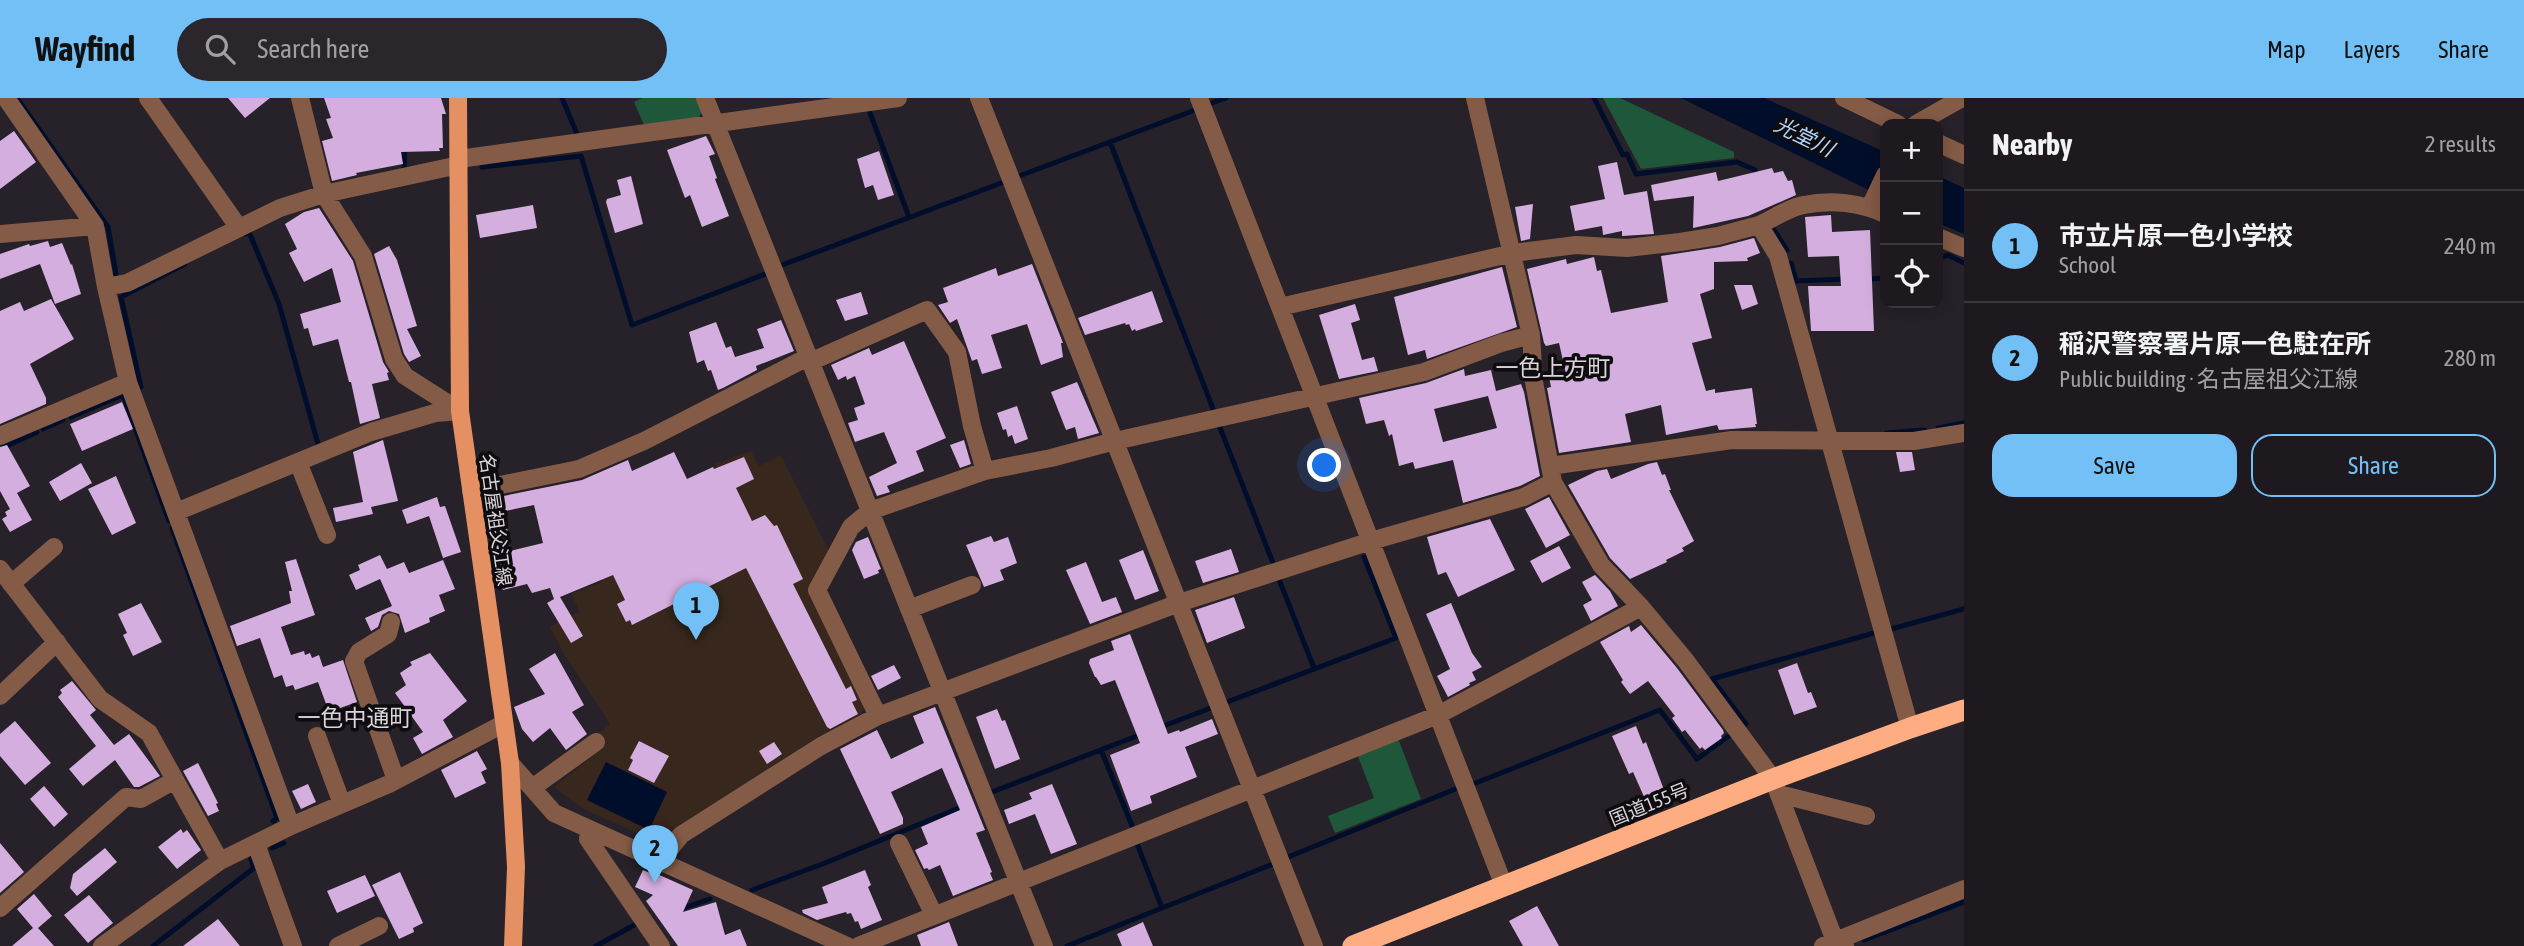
<!DOCTYPE html>
<meta charset="utf-8">
<style>
:root{--surface:#1d191f;--page:#2a262c;--text:#f1f3f6;--muted:#a0a0a4;--line:#3b383d;--accent:#73c0f6}
body{margin:0;font-family:"Asap Condensed","Noto Sans JP",sans-serif;background:var(--page);color:var(--text)}
.controls{position:absolute;right:21px;top:21px;display:grid;overflow:hidden;border-radius:14px;box-shadow:0 4px 18px #0003}
.controls button{width:63px;height:63px;display:grid;place-items:center;padding:0;border:0;border-bottom:2px solid var(--line);background:var(--surface);color:var(--text);font:35px sans-serif}
.you{position:absolute;left:1325px;top:368px;width:24px;height:24px;margin:-18px;border:5px solid #fff;border-radius:50%;background:#1a73e8;box-shadow:0 0 0 10px #1a73e833}
.badge{display:grid;place-items:center;width:46px;height:46px;border-radius:50%;background:var(--accent);color:#111;font-size:23px;font-weight:700}
.pin{position:absolute;translate:-50% -58px;filter:drop-shadow(0 2px 4px #0008)}
.pin::after{content:'';position:absolute;top:37px;width:24px;height:21px;background:inherit;clip-path:polygon(0 0,100% 0,50% 100%)}
.list{margin:0;padding:0;list-style:none}
h2{display:flex;justify-content:space-between;align-items:center;height:91px;margin:0;padding:0 28px;font-size:30px}
h2 small{font-size:23px;font-weight:400;color:var(--muted)}
.list li{display:grid;grid-template-columns:46px 1fr auto;gap:21px;align-items:center;box-sizing:border-box;height:112px;padding:0 28px;border-top:2px solid var(--line)}
.list b{display:block;font-size:26px;white-space:nowrap}
.list p{margin:0;font-size:23px;white-space:nowrap;color:var(--muted)}
.list em{font-size:23px;font-style:normal;color:var(--muted)}
.actions{display:flex;gap:14px;padding:21px 28px}
.actions a{flex:1;padding:16px 0;border:2px solid var(--accent);border-radius:21px;text-align:center;font-size:24px;color:var(--accent)}
.actions .main{background:var(--accent);color:#111}
.icon{flex:none;width:38px;height:38px;fill:none;stroke:currentColor;stroke-width:2;stroke-linecap:round;stroke-linejoin:round}
.map{position:relative;flex:none;width:1964px;height:848px;overflow:hidden}
header{display:flex;align-items:center;gap:42px;box-sizing:border-box;height:98px;padding:0 35px;background:var(--accent);color:#111}
header strong{font-size:33px}
nav{display:flex;gap:38px;margin-inline-start:auto;font-size:24px}
.search{width:490px;height:63px;background:var(--page);display:flex;align-items:center;gap:18px;box-sizing:border-box;padding:0 24px;border-radius:38px;color:var(--muted);font-size:26px}
main{display:flex}
aside{flex:1;background:var(--surface)}
.map>svg:first-child{display:block}
</style>
<header>
<strong>Wayfind</strong>
<div class="search"><svg class="icon" aria-label="search" viewBox="0 0 24 24"><circle cx="10" cy="10" r="6"/><path d="M15 15l6 6"/></svg>Search here</div>
<nav><a>Map</a><a>Layers</a><a>Share</a></nav>
</header>
<main>
<div class="map">
<svg width="1964" height="848" viewBox="0 0 1964 848">
<rect width="100%" height="100%" fill="#272129"/>
<path fill="#37271d" d="M 751,353 L 759,368 L 781,357 L 830,455 L 810,493 L 866,606 L 861,616 L 817,639 L 656,743 L 583,711 L 554,689 L 602,651 L 593,640 L 610,626 L 564,556 L 550,529 L 579,514 L 572,496 L 603,483 L 589,449 L 728,391 L 715,366 Z"/>
<path fill="#1e573a" d="M 642,0 L 697,0 L 702,14 L 699,19 L 644,27 L 634,4 Z
M 1603,0 L 1620,0 L 1734,54 L 1734,60 L 1641,71 Z
M 1398,640 L 1421,701 L 1335,735 L 1328,718 L 1374,700 L 1357,656 Z"/>
<path fill="#000e2b" d="M 1681,0 L 1764,0 L 1885,54 L 1885,100 Z
M 1938,78 L 1964,90 L 1964,136 L 1938,125 Z
M 606,664 L 667,694 L 649,732 L 587,702 Z"/>
<g fill="none" stroke-linecap="round" stroke-linejoin="round">
<path stroke="#000e2b" stroke-width="5" d="M 17,0 L 108,129 L 116,176
M 562,0 L 577,36
M 1594,0 L 1623,57 L 1627,56 L 1636,76 L 1737,64 L 1755,72 L 1756,78
M 1209,6 L 1226,0
M 870,15 L 909,119
M 1110,44 L 1215,316
M 482,69 L 581,58 L 632,227 L 768,175
M 404,71 L 405,48
M 1019,78 L 1195,12
M 1772,129 L 1787,152
M 245,136 L 249,134 L 279,206 L 318,346
M 1938,161 L 1948,157 L 1964,165
M 1791,165 L 1796,183 L 1847,181
M 782,167 L 1004,84
M 1868,181 L 1885,180
M 141,289 L 121,199 L 185,166
M 71,319 L 123,297 L 169,423
M 1219,327 L 1273,465
M 1938,330 L 1964,325
M 43,331 L 63,322
M 1886,335 L 1925,332
M 0,351 L 37,334
M 172,430 L 277,720 L 273,723
M 1278,479 L 1314,570
M 1891,531 L 1964,511
M 1227,604 L 1396,540 L 1364,459
M 1746,626 L 1712,581 L 1874,535
M 1158,630 L 1211,610
M 1101,652 L 1133,730
M 1473,686 L 1660,612 L 1697,661 L 1730,637
M 992,694 L 1142,636
M 272,750 L 284,745
M 1288,759 L 1458,690
M 752,792 L 825,765 L 964,708
M 1162,810 L 1273,766
M 680,811 L 710,801
M 1864,842 L 1964,804
M 153,848 L 254,770 L 251,761
M 596,848 L 636,826
M 1067,848 L 1162,810 L 1136,743"/>
</g>
<path fill="#d5aee0" fill-rule="evenodd" d="M 228,0 L 270,0 L 245,20 Z
M 324,0 L 441,0 L 446,16 L 442,16 L 443,50 L 439,50 L 440,53 L 401,54 L 403,66 L 356,75 L 357,77 L 332,83 L 322,43 L 333,40 L 326,21 L 331,20 Z
M 14,33 L 36,64 L 0,91 L 0,43 Z
M 706,38 L 715,56 L 709,58 L 717,80 L 715,81 L 729,118 L 702,129 L 690,97 L 685,100 L 667,52 Z
M 879,53 L 894,97 L 878,102 L 873,87 L 865,90 L 857,61 Z
M 1617,64 L 1624,97 L 1647,93 L 1654,136 L 1622,138 L 1622,133 L 1603,137 L 1602,128 L 1575,133 L 1570,108 L 1605,101 L 1598,68 Z
M 1772,70 L 1774,75 L 1783,73 L 1788,83 L 1792,82 L 1796,97 L 1748,118 L 1693,130 L 1694,98 L 1654,103 L 1651,87 L 1716,74 L 1718,83 Z
M 631,78 L 643,126 L 615,135 L 606,104 L 607,101 L 621,97 L 617,82 Z
M 1533,106 L 1530,141 L 1521,143 L 1515,109 Z
M 533,107 L 537,130 L 480,140 L 476,117 Z
M 319,110 L 353,163 L 383,264 L 389,274 L 387,275 L 389,282 L 372,286 L 380,320 L 360,326 L 351,284 L 349,284 L 338,241 L 313,248 L 308,230 L 304,231 L 300,216 L 341,204 L 332,170 L 304,184 L 289,155 L 297,151 L 285,126 L 304,114 Z
M 1831,117 L 1832,134 L 1870,132 L 1874,233 L 1811,233 L 1808,188 L 1841,188 L 1839,158 L 1808,159 L 1805,119 Z
M 1754,140 L 1760,155 L 1747,160 L 1748,163 L 1714,164 L 1714,191 L 1700,196 L 1712,240 L 1692,245 L 1706,293 L 1715,291 L 1715,295 L 1752,290 L 1757,326 L 1755,326 L 1756,329 L 1719,332 L 1717,327 L 1666,337 L 1661,307 L 1625,316 L 1631,344 L 1559,355 L 1547,290 L 1551,289 L 1549,279 L 1566,276 L 1559,245 L 1546,248 L 1544,245 L 1527,171 L 1566,161 L 1567,166 L 1594,159 L 1597,173 L 1601,172 L 1611,215 L 1668,204 L 1661,158 L 1720,149 Z
M 48,143 L 50,149 L 62,145 L 71,167 L 72,166 L 81,196 L 55,206 L 40,166 L 0,181 L 0,156 L 29,146 L 30,148 Z
M 389,148 L 397,162 L 417,228 L 407,231 L 421,258 L 409,264 L 404,256 L 374,156 Z
M 1032,166 L 1063,245 L 1061,245 L 1063,259 L 1041,267 L 1027,226 L 991,237 L 1002,270 L 982,276 L 977,261 L 972,263 L 957,221 L 950,225 L 938,207 L 948,204 L 943,190 L 996,170 L 998,178 Z
M 1502,169 L 1517,229 L 1427,261 L 1425,252 L 1408,257 L 1394,199 Z
M 1734,187 L 1752,187 L 1758,206 L 1742,212 Z
M 1152,193 L 1163,224 L 1136,233 L 1135,231 L 1132,233 L 1129,226 L 1126,227 L 1125,225 L 1085,237 L 1078,220 Z
M 861,194 L 868,216 L 845,223 L 836,202 Z
M 51,201 L 74,241 L 30,266 L 46,300 L 46,306 L 0,326 L 0,213 L 20,204 L 24,213 Z
M 1355,206 L 1360,222 L 1351,225 L 1362,262 L 1374,259 L 1378,273 L 1339,281 L 1319,217 Z
M 781,222 L 794,253 L 756,268 L 757,272 L 723,290 L 718,292 L 711,272 L 708,273 L 704,262 L 697,265 L 689,234 L 716,224 L 726,250 L 731,248 L 735,259 L 764,250 L 757,231 Z
M 904,243 L 946,340 L 916,353 L 924,373 L 887,388 L 890,394 L 877,398 L 869,379 L 897,365 L 884,334 L 855,344 L 848,325 L 858,322 L 854,310 L 865,306 L 855,278 L 847,282 L 846,278 L 838,282 L 831,267 L 869,250 L 872,257 Z
M 1464,271 L 1465,278 L 1491,272 L 1496,293 L 1521,286 L 1524,294 L 1540,378 L 1520,388 L 1463,405 L 1453,362 L 1415,371 L 1413,364 L 1399,368 L 1392,336 L 1389,338 L 1384,322 L 1366,326 L 1359,300 L 1426,285 ZM 1488,298 L 1497,330 L 1443,344 L 1434,311 Z
M 1077,284 L 1099,335 L 1078,341 L 1075,329 L 1066,332 L 1051,294 Z
M 122,304 L 133,331 L 82,353 L 70,326 Z
M 1017,308 L 1028,341 L 1015,346 L 1012,337 L 1008,339 L 1006,331 L 1003,332 L 997,315 Z
M 383,342 L 398,403 L 371,409 L 373,416 L 336,424 L 333,410 L 363,404 L 353,354 Z
M 964,342 L 971,366 L 960,370 L 950,347 Z
M 7,347 L 30,388 L 17,395 L 32,422 L 10,434 L 2,421 L 7,418 L 5,414 L 10,411 L 0,393 L 0,349 Z
M 674,354 L 687,381 L 713,369 L 714,371 L 744,359 L 754,381 L 736,390 L 752,423 L 765,417 L 774,428 L 777,427 L 803,481 L 793,486 L 846,591 L 851,588 L 857,602 L 852,604 L 858,616 L 830,631 L 827,629 L 746,470 L 632,527 L 630,522 L 626,524 L 617,506 L 625,502 L 613,477 L 560,499 L 583,538 L 571,545 L 547,505 L 554,501 L 550,490 L 532,495 L 527,486 L 503,492 L 492,456 L 484,402 L 582,382 L 628,362 L 632,373 ZM 534,407 L 543,445 L 510,453 L 505,413 Z
M 1896,354 L 1912,354 L 1915,372 L 1900,374 Z
M 1657,364 L 1662,377 L 1665,376 L 1671,392 L 1669,392 L 1694,443 L 1682,450 L 1684,453 L 1666,462 L 1667,464 L 1630,481 L 1610,460 L 1568,387 L 1597,373 L 1607,371 L 1611,381 L 1648,366 Z
M 81,365 L 92,385 L 60,403 L 49,384 Z
M 116,378 L 136,425 L 112,437 L 88,391 Z
M 437,399 L 440,409 L 445,408 L 461,454 L 443,460 L 429,418 L 407,426 L 402,412 Z
M 1549,399 L 1570,437 L 1546,450 L 1525,411 Z
M 1490,421 L 1515,472 L 1458,499 L 1447,476 L 1446,474 L 1438,477 L 1427,439 Z
M 991,438 L 994,444 L 1008,439 L 1017,465 L 1000,472 L 1004,482 L 984,489 L 966,447 Z
M 868,439 L 881,471 L 878,472 L 879,475 L 864,481 L 852,452 L 856,444 Z
M 1559,448 L 1571,470 L 1542,485 L 1530,463 Z
M 1231,451 L 1239,474 L 1203,485 L 1195,463 Z
M 1143,452 L 1159,493 L 1135,502 L 1119,462 Z
M 380,457 L 387,471 L 404,464 L 409,475 L 443,462 L 455,491 L 439,497 L 445,513 L 429,520 L 430,524 L 405,535 L 399,516 L 389,513 L 382,517 L 378,529 L 371,533 L 365,520 L 392,508 L 380,481 L 356,492 L 349,477 L 360,472 L 358,467 Z
M 296,461 L 315,517 L 281,529 L 291,557 L 304,553 L 305,557 L 310,555 L 312,560 L 319,557 L 323,569 L 343,562 L 357,604 L 329,614 L 318,584 L 295,592 L 293,587 L 286,589 L 282,577 L 274,580 L 260,540 L 237,548 L 230,528 L 291,505 L 289,493 L 292,493 L 285,464 Z
M 1086,464 L 1102,504 L 1116,499 L 1122,514 L 1090,526 L 1066,472 Z
M 1595,477 L 1610,493 L 1618,508 L 1591,523 L 1583,507 L 1592,502 L 1582,484 Z
M 1234,499 L 1245,530 L 1207,545 L 1195,512 Z
M 141,505 L 162,544 L 133,558 L 123,537 L 127,535 L 118,516 Z
M 1451,505 L 1472,555 L 1482,569 L 1472,574 L 1476,582 L 1469,585 L 1470,587 L 1448,599 L 1437,578 L 1450,571 L 1426,516 Z
M 1641,527 L 1677,570 L 1723,632 L 1724,635 L 1721,638 L 1722,640 L 1705,652 L 1702,649 L 1700,651 L 1685,632 L 1682,634 L 1672,620 L 1675,618 L 1648,583 L 1630,596 L 1621,584 L 1623,582 L 1600,544 L 1629,528 L 1631,534 Z
M 1130,536 L 1168,636 L 1179,632 L 1180,634 L 1212,621 L 1218,636 L 1185,649 L 1197,679 L 1150,698 L 1152,705 L 1131,713 L 1110,657 L 1140,645 L 1115,582 L 1101,587 L 1096,579 L 1095,579 L 1089,565 L 1090,561 L 1114,552 L 1111,543 Z
M 430,555 L 467,603 L 443,622 L 453,639 L 422,656 L 413,640 L 423,634 L 395,595 L 406,587 L 400,575 L 412,567 L 410,564 Z
M 555,555 L 584,607 L 572,614 L 587,636 L 566,652 L 550,630 L 533,644 L 522,631 L 514,609 L 545,596 L 529,571 Z
M 1797,565 L 1808,595 L 1811,594 L 1817,609 L 1794,617 L 1778,572 Z
M 894,567 L 901,580 L 878,592 L 871,578 Z
M 72,583 L 96,612 L 90,617 L 114,647 L 129,636 L 160,678 L 139,689 L 134,689 L 115,662 L 83,688 L 69,671 L 96,648 L 58,599 L 62,595 L 60,592 Z
M 935,609 L 985,732 L 976,735 L 992,774 L 990,775 L 993,782 L 953,798 L 940,767 L 929,772 L 927,770 L 924,771 L 915,752 L 928,746 L 921,729 L 960,712 L 942,670 L 891,694 L 903,720 L 903,726 L 880,736 L 840,651 L 877,632 L 891,661 L 924,645 L 913,618 Z
M 997,611 L 1002,623 L 1005,622 L 1020,661 L 995,671 L 976,619 Z
M 15,623 L 51,665 L 25,687 L 0,658 L 0,636 Z
M 1636,628 L 1643,646 L 1646,644 L 1664,692 L 1645,701 L 1633,674 L 1629,676 L 1612,638 Z
M 639,643 L 669,658 L 654,685 L 628,672 L 633,662 L 630,660 Z
M 774,644 L 782,656 L 767,666 L 759,653 Z
M 477,653 L 487,671 L 481,674 L 486,685 L 455,700 L 441,672 Z
M 198,665 L 218,705 L 216,706 L 219,713 L 208,718 L 183,673 Z
M 308,686 L 316,704 L 301,711 L 292,693 Z
M 1052,686 L 1077,746 L 1051,756 L 1035,716 L 1009,726 L 1004,712 L 1032,701 L 1029,695 Z
M 44,688 L 68,716 L 54,729 L 30,701 Z
M 181,731 L 183,735 L 187,732 L 201,752 L 177,771 L 158,749 Z
M 0,745 L 24,774 L 0,795 Z
M 105,750 L 117,764 L 77,798 L 70,790 L 73,776 Z
M 643,772 L 655,777 L 655,775 L 693,792 L 683,814 L 716,804 L 725,837 L 740,831 L 747,848 L 678,848 L 646,803 L 653,797 L 635,789 Z
M 865,772 L 871,787 L 868,789 L 882,822 L 861,831 L 858,823 L 855,824 L 851,815 L 847,816 L 846,814 L 817,822 L 803,815 L 802,812 L 828,805 L 822,789 Z
M 400,774 L 423,825 L 413,830 L 414,834 L 399,841 L 372,787 Z
M 365,777 L 375,798 L 337,815 L 327,793 Z
M 34,796 L 52,818 L 38,830 L 54,848 L 12,848 L 33,830 L 17,811 Z
M 89,797 L 113,825 L 88,845 L 64,817 Z
M 1537,808 L 1559,848 L 1523,848 L 1509,823 Z
M 218,821 L 240,848 L 183,848 Z
M 949,824 L 958,848 L 921,848 L 917,837 Z
M 1143,824 L 1153,848 L 1122,848 L 1117,836 Z"/>
<g fill="none" stroke-linecap="round" stroke-linejoin="round">
<path stroke="#845b46" stroke-width="18" d="M 6,0 L 95,128 L 106,189 L 128,284 L 291,728
M 148,0 L 239,130
M 300,0 L 324,96 L 363,158 L 394,261 L 405,278 L 460,313
M 705,0 L 1044,848
M 979,0 L 1314,848
M 1199,0 L 1504,788
M 1475,0 L 1531,237 L 1534,284 L 1553,384 L 1601,467 L 1641,509 L 1686,563 L 1773,681 L 1835,843 L 1845,848
M 1844,0 L 1898,26
M 1916,26 L 1962,0
M 1938,45 L 1964,57
M 459,61 L 898,0
M 1870,109 L 1885,77
M 1885,116 C 1861,105 1831,101 1804,107 C 1789,109 1773,121 1759,127 L 1778,158 L 1910,630
M 0,136 L 95,128
M 1938,139 L 1964,150
M 106,189 L 127,185 L 280,110 L 324,96 L 459,67
M 1280,209 L 1513,155 L 1576,147 L 1627,150 L 1680,144 L 1718,138 L 1759,127
M 810,264 L 927,212 L 957,254 L 972,328 L 985,373
M 0,338 L 128,284
M 298,364 L 327,437
M 1550,368 L 1732,342 L 1914,343 L 1964,335
M 471,393 L 579,371 L 644,343 L 808,259
M 176,414 L 371,334 L 435,315 L 460,313
M 0,471 L 100,601 L 149,635 L 220,763
M 11,486 L 54,449
M 909,511 L 972,487
M 391,524 L 388,536 L 359,554 L 354,563 L 396,682
M 0,598 L 57,544
M 878,618 L 817,492 L 851,429 L 870,413 L 985,373 L 1051,360 L 1115,343 L 1424,274 L 1501,245 L 1531,237
M 317,638 L 342,706
M 510,665 L 554,715 L 847,848
M 532,690 L 596,644
M 1779,696 L 1866,718
M 590,732 L 588,741 L 661,848
M 899,745 L 934,817
M 256,746 L 293,848
M 660,763 L 681,737 L 821,648 L 878,618 L 1179,505 L 1371,443 L 1524,399 L 1553,384
M 0,810 L 126,699 L 141,701 L 175,682
M 102,848 L 220,763 L 291,728 L 389,686 L 503,626
M 338,848 L 379,828
M 858,848 L 1438,617 L 1641,509
M 1823,848 L 1964,791"/>
<path stroke="#e59063" stroke-width="18" d="M 458,0 L 460,313 L 510,665 L 516,769 L 513,848"/>
<path stroke="#feac81" stroke-width="21" d="M 1353,848 L 1773,681 L 1910,630 L 1964,612"/>
</g>
<g text-anchor="middle" stroke-width="7" stroke-linejoin="round" paint-order="stroke">
<g font-size="19" fill="#d9d5da" stroke="#0e0c0f">
<text transform="translate(496 422) rotate(82)" y="7">名古屋祖父江線</text>
<text transform="translate(1649 706) rotate(-22)" y="7">国道155号</text>
</g>
<g font-size="21" font-style="italic" fill="#b3d3fb" stroke="#0e0c0f">
<text transform="translate(1804 39) rotate(26)" y="7">光堂川</text>
</g>
<g font-size="23" fill="#d9d5da" stroke="#0e0c0f">
<text x="1553" y="278">一色上方町</text>
<text x="355" y="628">一色中通町</text>
</g>
</g>
</svg>
<div class="controls">
<button>+</button>
<button>−</button>
<button><svg class="icon" aria-label="locate" viewBox="0 0 24 24"><circle cx="12" cy="12" r="6"/><path d="M12 2v4M12 18v4M2 12h4M18 12h4"/></svg></button>
</div>
<div class="you"></div>
<div class="pin badge" style="left:696px;top:542px">1</div>
<div class="pin badge" style="left:655px;top:785px">2</div>
</div>
<aside>
<h2>Nearby<small>2 results</small></h2>
<ul class="list">
<li><span class="badge">1</span><div><b>市立片原一色小学校</b><p>School</p></div><em>240 m</em></li>
<li><span class="badge">2</span><div><b>稲沢警察署片原一色駐在所</b><p>Public building · 名古屋祖父江線</p></div><em>280 m</em></li>
</ul>
<div class="actions"><a class="main">Save</a><a>Share</a></div>
</aside>
</main>
